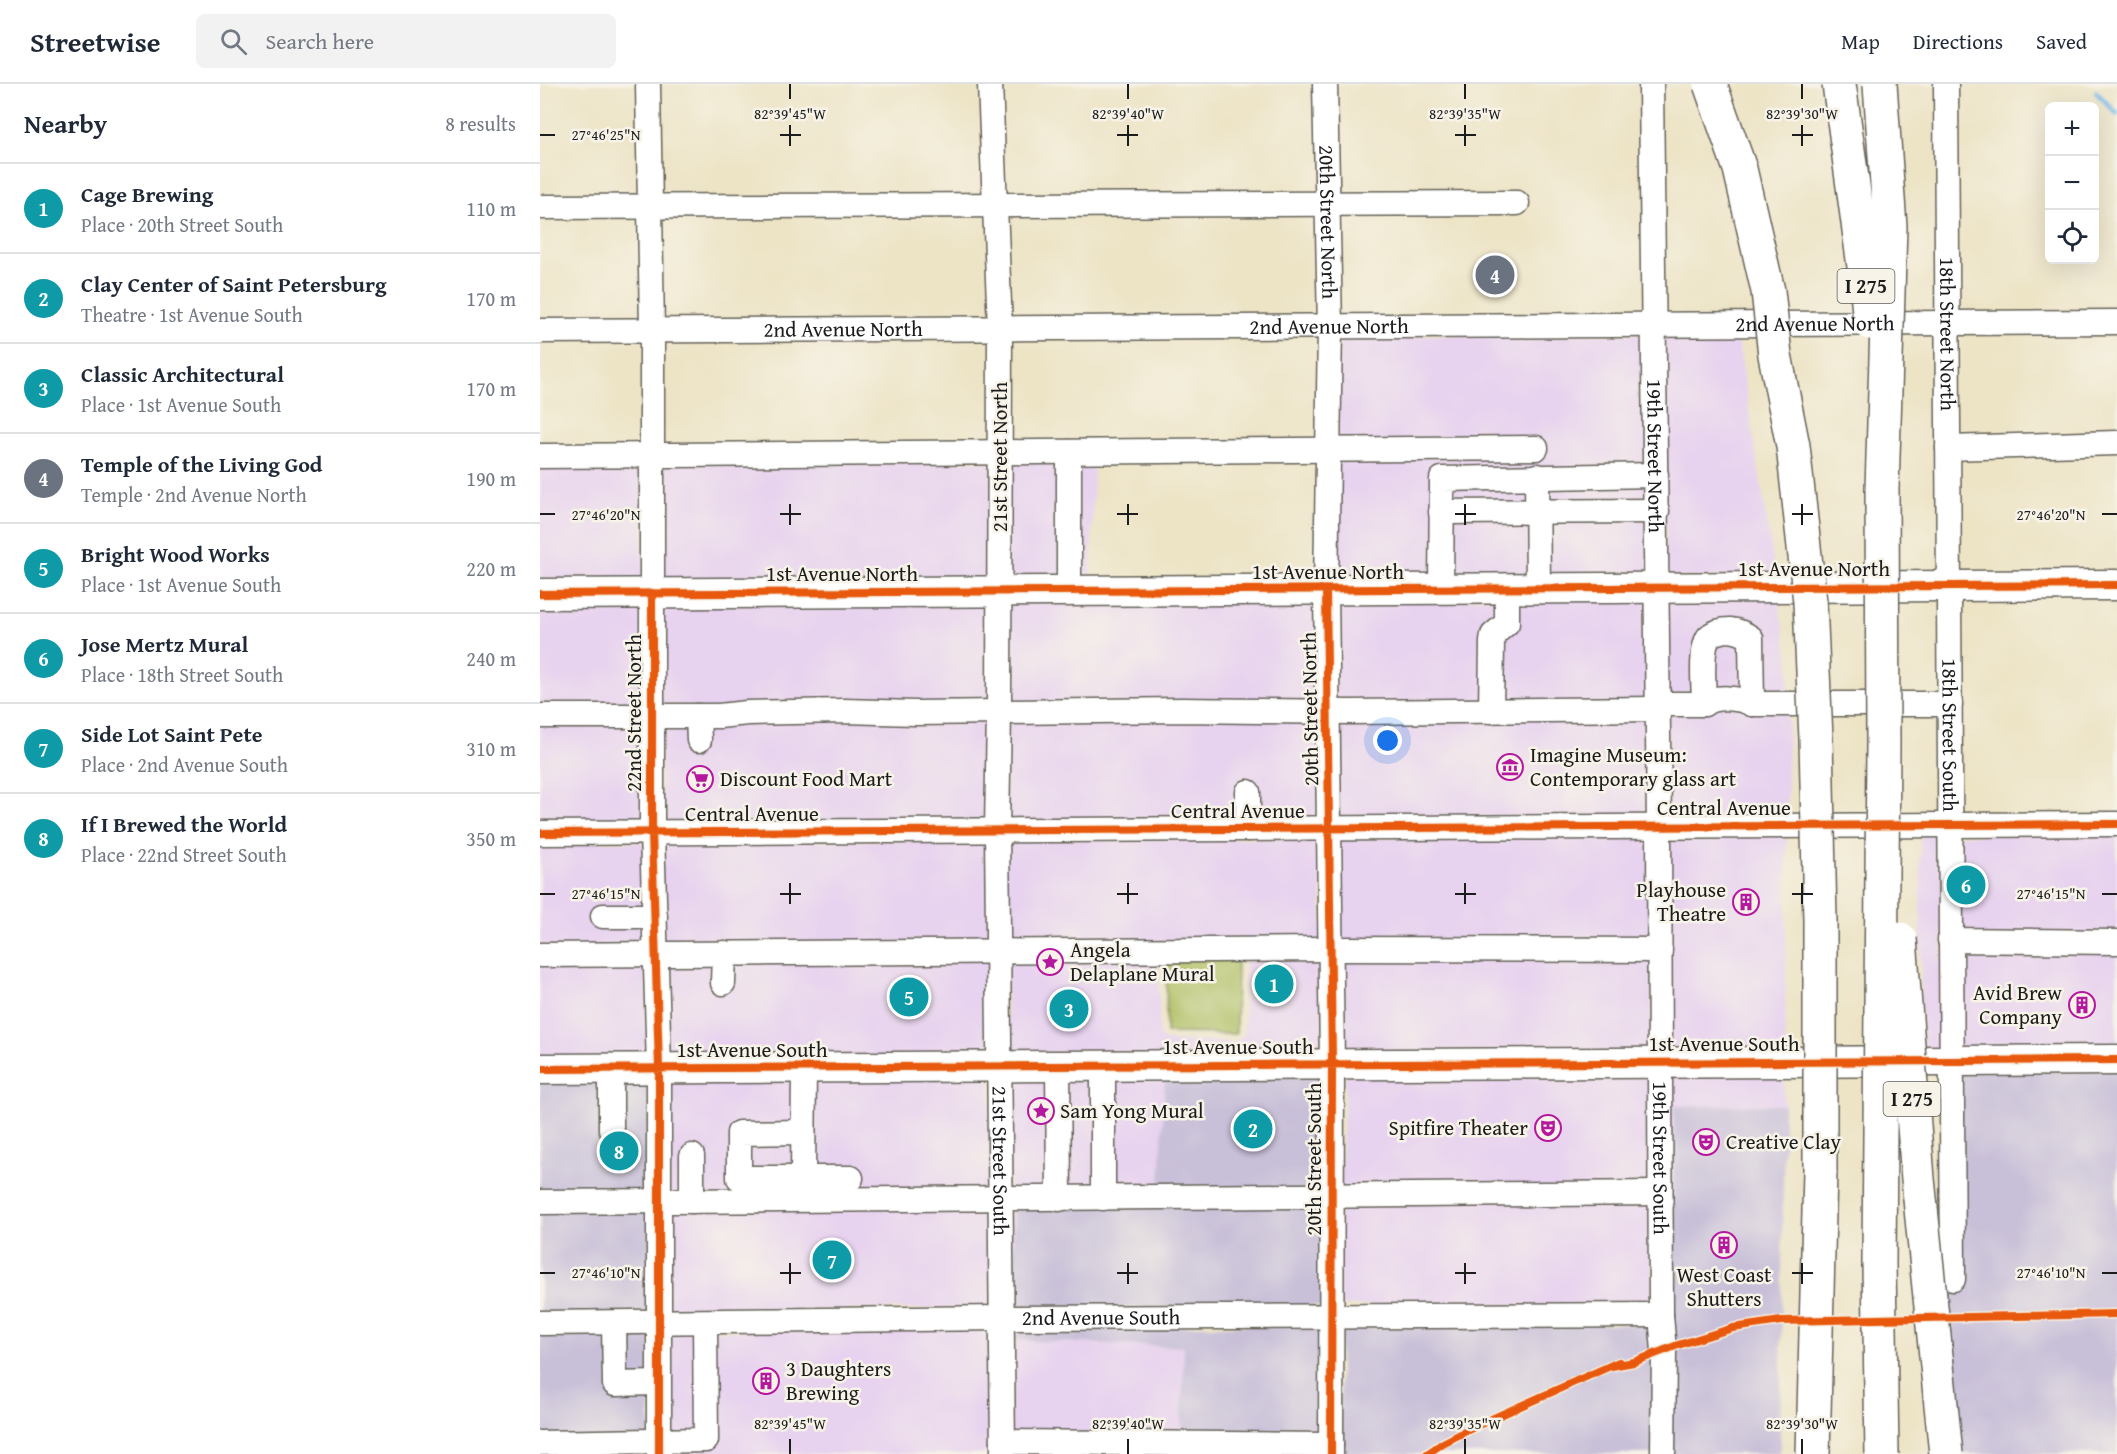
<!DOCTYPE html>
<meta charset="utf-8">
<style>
:root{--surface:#fff;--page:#f2f2f3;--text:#1f2937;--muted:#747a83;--line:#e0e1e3;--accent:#db2777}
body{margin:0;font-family:"Gentium Book Plus",serif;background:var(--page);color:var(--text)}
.controls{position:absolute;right:18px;top:18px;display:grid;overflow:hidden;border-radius:9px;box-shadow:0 6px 24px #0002}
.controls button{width:54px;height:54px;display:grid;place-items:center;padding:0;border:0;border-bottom:2px solid var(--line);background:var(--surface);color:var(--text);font:30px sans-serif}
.you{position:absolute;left:848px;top:657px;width:21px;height:21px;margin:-15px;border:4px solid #fff;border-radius:50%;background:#1a73e8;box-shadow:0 0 0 9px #1a73e833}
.badge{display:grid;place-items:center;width:39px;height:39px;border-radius:50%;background:var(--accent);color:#fff;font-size:20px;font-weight:700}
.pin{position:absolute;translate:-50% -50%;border:3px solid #fff;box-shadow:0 2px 6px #0006}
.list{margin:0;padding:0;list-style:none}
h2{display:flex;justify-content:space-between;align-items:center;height:78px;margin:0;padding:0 24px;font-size:26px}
h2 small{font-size:20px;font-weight:400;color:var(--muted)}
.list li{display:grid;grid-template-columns:39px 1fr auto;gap:18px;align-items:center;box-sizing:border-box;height:90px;padding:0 24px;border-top:2px solid var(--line)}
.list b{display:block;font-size:22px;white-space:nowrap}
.list p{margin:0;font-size:20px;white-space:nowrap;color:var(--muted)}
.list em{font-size:20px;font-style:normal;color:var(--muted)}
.icon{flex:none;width:33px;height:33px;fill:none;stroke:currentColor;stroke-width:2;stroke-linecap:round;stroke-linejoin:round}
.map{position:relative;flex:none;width:1577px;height:1370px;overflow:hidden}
header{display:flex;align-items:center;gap:36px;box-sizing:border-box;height:84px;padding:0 30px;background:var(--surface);border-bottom:2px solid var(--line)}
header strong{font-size:28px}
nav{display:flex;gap:33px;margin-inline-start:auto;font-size:21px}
.search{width:420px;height:54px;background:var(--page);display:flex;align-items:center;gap:15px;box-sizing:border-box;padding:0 21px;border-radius:9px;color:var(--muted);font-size:22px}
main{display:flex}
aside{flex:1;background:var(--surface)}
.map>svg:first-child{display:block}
</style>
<header>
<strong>Streetwise</strong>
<div class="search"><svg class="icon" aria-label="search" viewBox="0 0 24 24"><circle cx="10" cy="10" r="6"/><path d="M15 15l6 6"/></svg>Search here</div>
<nav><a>Map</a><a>Directions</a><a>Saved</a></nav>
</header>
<main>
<aside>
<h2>Nearby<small>8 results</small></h2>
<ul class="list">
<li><span class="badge" style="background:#0f9aa8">1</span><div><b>Cage Brewing</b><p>Place · 20th Street South</p></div><em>110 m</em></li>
<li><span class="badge" style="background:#0f9aa8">2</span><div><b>Clay Center of Saint Petersburg</b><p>Theatre · 1st Avenue South</p></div><em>170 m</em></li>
<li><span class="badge" style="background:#0f9aa8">3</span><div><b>Classic Architectural</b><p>Place · 1st Avenue South</p></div><em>170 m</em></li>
<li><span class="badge" style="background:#6b7280">4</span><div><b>Temple of the Living God</b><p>Temple · 2nd Avenue North</p></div><em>190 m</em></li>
<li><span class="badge" style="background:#0f9aa8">5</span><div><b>Bright Wood Works</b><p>Place · 1st Avenue South</p></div><em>220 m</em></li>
<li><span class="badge" style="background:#0f9aa8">6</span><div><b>Jose Mertz Mural</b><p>Place · 18th Street South</p></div><em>240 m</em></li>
<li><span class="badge" style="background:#0f9aa8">7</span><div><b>Side Lot Saint Pete</b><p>Place · 2nd Avenue South</p></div><em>310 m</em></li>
<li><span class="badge" style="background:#0f9aa8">8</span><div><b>If I Brewed the World</b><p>Place · 22nd Street South</p></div><em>350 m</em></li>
</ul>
</aside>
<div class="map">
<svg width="1577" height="1370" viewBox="0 0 1577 1370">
<rect width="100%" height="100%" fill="#f7f3e8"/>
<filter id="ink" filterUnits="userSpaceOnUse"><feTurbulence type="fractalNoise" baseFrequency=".0167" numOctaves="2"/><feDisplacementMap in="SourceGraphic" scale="12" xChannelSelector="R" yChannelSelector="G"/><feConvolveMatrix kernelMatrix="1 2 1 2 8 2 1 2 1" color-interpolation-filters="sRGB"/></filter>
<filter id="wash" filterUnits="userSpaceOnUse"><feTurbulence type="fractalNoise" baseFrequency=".008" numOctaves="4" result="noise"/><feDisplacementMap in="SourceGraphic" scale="24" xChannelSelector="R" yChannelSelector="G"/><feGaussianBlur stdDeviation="1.35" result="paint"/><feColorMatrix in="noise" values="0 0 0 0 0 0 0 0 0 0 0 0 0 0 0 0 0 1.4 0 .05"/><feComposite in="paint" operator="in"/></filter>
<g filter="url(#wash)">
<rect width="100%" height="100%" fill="#ede4c6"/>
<path fill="#e7d2ef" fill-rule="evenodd" d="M 1107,250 L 1109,494 L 795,496 L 799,252 Z
M 1124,250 L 1197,250 L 1236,494 L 1126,494 Z
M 554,374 L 551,498 L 468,498 L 468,377 Z
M 451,377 L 451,498 L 121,500 L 120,380 Z
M 0,379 L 103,380 L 104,500 L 0,500 Z
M 1109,513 L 1111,733 L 797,735 L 795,515 Z
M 1126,513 L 1238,513 L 1249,576 L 1247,733 L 1128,733 Z
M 778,515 L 780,735 L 465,737 L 468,517 Z
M 451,517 L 448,737 L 121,739 L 121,519 Z
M 104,519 L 104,739 L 0,739 L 0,520 Z
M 1577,750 L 1577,967 L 1420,968 L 1419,751 Z
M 1380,751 L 1402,751 L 1403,968 L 1384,968 L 1381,932 Z
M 1111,752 L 1112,969 L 800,971 L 798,754 Z
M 1128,752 L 1247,752 L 1245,968 L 1129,969 Z
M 781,754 L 783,971 L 467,973 L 465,756 ZM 619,873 L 705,874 L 704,950 L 696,958 L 625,957 L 619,949 Z
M 448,756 L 450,973 L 127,974 L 121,758 Z
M 0,758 L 104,758 L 110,975 L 0,975 Z
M 1112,988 L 1112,1221 L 800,1222 L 800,1101 L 806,990 Z
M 1129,988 L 1244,988 L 1244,1021 L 1134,1023 L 1132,1233 Z
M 784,991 L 619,1118 L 472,1224 L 467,992 Z
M 450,992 L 453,1224 L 127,1228 L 127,994 Z
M 453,1243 L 454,1370 L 127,1370 L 127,1248 Z
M 471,1256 L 645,1263 L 641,1370 L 471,1370 Z"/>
<path fill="#c8bfd8" d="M 1577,986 L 1577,1370 L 1423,1370 L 1406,1205 L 1422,1205 L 1420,987 Z
M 784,991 L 783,1222 L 472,1224 L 474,1120 L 619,1118 L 625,996 Z
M 110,996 L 110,1229 L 0,1230 L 0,999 Z
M 1244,1021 L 1240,1370 L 1131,1370 L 1134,1022 Z
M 1113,1240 L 1114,1370 L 800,1370 L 800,1245 L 908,1241 Z
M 783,1241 L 783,1370 L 641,1370 L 644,1263 L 471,1256 L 471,1243 Z
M 110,1248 L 110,1370 L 0,1370 L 0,1249 Z"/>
<path fill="#aebe61" stroke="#656d3e" stroke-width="1.5" d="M 627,873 L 697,874 L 696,950 L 626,949 Z"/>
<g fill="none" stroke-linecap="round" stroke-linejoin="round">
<path stroke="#71b7e8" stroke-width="5" d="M 1556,8 L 1577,30"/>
</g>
</g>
<g filter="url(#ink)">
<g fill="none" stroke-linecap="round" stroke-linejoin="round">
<defs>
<g id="minor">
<path d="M 108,0 L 112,246 L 112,748 L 119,984 L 119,1370"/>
<path id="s1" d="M 450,0 L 460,244 L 459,628 L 457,746 L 463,1370"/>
<path id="s2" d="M 785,0 L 790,243 L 786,506 L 792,980 L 791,1370"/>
<path id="s3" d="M 1111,0 L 1119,743 L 1121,1231 L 1124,1267 L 1123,1370"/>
<path id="s4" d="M 1406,0 L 1413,1195"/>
<path d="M 0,123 L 977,119"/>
<path id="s5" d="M 0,247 L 1577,238"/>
<path d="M 1408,364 L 1577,359"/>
<path d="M 529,368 L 529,507"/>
<path d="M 0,372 L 996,364"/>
<path d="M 997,392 L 998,504"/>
<path d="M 901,428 L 1117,427"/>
<path d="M 901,505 L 902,395 L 1116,391"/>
<path d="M 1118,620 L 1164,620 C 1175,611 1200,614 1212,620 L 1410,620"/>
<path d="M 1164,620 C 1164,604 1160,568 1168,554 C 1172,548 1183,546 1190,546 C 1198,547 1204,549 1211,554 L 1212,620"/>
<path d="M 951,627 L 952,558 L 953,551 L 967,539 L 967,505"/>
<path d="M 0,632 L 179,632 L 207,629 L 304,627 L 375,629 L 642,626 L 810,628 L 1118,625"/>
<path d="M 158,632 L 159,656"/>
<path d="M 708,745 L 708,708"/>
<path d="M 0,749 L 1577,740"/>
<path d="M 63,832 L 115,832"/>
<path d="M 1410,856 L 1577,858"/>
<path d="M 0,871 L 791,865 L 1120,866"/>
<path d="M 183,899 L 184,869"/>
<path d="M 518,982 L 519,1115"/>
<path d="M 563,982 L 563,1114"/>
<path d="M 264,983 L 263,1094 L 311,1094"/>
<path d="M 71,985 L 71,1045"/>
<path d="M 263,1048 L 199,1049 L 199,1094 L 263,1094"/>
<path d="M 152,1072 L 152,1117"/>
<path d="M 0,1118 L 1120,1109"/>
<path id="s6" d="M 0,1239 L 462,1234 L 1121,1231"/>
<path d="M 74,1239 L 75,1300 L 118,1299"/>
<path d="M 463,1358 L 791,1361"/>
<path d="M 0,1359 L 166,1356 L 165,1238"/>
</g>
<path id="major" d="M 0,510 L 1577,501
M 0,985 L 1577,976"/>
<path id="highway" d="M 1273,1370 L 1280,1087"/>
</defs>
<use href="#minor" stroke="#656258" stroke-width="27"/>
<use href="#major" stroke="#656258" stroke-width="33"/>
<use href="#highway" stroke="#656258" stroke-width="36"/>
<use href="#minor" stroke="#fff" stroke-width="24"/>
<use href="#major" stroke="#fff" stroke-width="30"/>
<use href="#highway" stroke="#fff" stroke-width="33"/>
<defs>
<path id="highway-bridge" d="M 1170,0 L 1200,85 L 1228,207 L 1235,271 L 1253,362 L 1270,518 L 1276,655 L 1280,836 L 1280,1087
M 1299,0 L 1326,197 L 1330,239
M 1340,0 L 1350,143 L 1342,405 L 1343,660 L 1339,1180 L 1342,1370
M 1360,855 L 1378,1095 L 1406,1370"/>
</defs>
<use href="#highway-bridge" stroke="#656258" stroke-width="36" stroke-linecap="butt"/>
<use href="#highway-bridge" stroke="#fff" stroke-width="33"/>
<defs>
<path id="cycleway" d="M 786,506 L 792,980 L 791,1370
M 112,509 L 112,748 L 119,984 L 119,1370
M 0,510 L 1577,501
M 0,749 L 1577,740
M 0,985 L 1577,976
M 1072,1282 L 1094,1278 L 1138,1261 L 1193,1244 L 1241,1237 L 1577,1230
M 887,1370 L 903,1359 L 936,1342 L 1079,1278"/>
</defs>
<use href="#cycleway" stroke="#f7f3e8" stroke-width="11"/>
<use href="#cycleway" stroke="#e8590c" stroke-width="8"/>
</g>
</g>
<path fill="none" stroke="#1c1c1c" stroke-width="2" d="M 250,0 L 250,15M 588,0 L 588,15M 925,0 L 925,15M 1262,0 L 1262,15M 250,41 L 250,62M 588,41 L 588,62M 925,41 L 925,62M 1262,41 L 1262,62M 0,51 L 15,51M 240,51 L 261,51M 577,51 L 598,51M 915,51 L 936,51M 1252,51 L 1273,51M 250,420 L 250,441M 588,420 L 588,441M 925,420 L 925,441M 1262,420 L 1262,441M 0,430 L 15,430M 240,430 L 261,430M 577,430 L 598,430M 915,430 L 936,430M 1252,430 L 1273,430M 1562,430 L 1577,430M 250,799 L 250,820M 588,799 L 588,820M 925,799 L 925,820M 1262,799 L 1262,820M 0,810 L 15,810M 240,810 L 261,810M 577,810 L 598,810M 915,810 L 936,810M 1252,810 L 1273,810M 1562,810 L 1577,810M 250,1179 L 250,1200M 588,1179 L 588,1200M 925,1179 L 925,1200M 1262,1179 L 1262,1200M 0,1189 L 15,1189M 240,1189 L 261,1189M 577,1189 L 598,1189M 915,1189 L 936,1189M 1252,1189 L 1273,1189M 1562,1189 L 1577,1189M 250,1355 L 250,1370M 588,1355 L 588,1370M 925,1355 L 925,1370M 1262,1355 L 1262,1370"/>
<defs>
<symbol id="museum-ring" viewBox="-11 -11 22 22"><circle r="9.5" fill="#f7f3e8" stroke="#b5179e" stroke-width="1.5"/><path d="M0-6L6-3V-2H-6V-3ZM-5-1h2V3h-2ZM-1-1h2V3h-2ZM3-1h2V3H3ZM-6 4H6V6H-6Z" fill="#b5179e"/></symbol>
<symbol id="supermarket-ring" viewBox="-11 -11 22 22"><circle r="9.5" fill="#f7f3e8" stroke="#b5179e" stroke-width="1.5"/><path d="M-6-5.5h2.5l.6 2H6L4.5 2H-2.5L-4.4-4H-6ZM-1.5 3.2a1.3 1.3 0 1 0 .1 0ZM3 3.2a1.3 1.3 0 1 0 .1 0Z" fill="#b5179e"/></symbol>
<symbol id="building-ring" viewBox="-11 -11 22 22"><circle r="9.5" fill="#f7f3e8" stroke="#b5179e" stroke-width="1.5"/><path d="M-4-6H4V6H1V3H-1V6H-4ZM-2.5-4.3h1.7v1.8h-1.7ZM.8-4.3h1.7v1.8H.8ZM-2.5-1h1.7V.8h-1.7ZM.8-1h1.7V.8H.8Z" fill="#b5179e"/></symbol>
<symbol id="sight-ring" viewBox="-11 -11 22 22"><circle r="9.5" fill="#f7f3e8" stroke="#b5179e" stroke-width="1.5"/><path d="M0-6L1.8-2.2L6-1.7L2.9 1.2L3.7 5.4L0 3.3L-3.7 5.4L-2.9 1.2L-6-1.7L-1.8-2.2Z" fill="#b5179e"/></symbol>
<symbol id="theatre-ring" viewBox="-11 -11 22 22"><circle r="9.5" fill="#f7f3e8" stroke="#b5179e" stroke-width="1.5"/><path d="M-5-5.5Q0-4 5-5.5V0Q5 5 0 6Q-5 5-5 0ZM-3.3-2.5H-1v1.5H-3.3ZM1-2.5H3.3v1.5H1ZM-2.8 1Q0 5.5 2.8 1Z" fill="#b5179e"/></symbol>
</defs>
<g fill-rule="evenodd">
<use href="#museum-ring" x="955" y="668" width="30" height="30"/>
<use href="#supermarket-ring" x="145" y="680" width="30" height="30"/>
<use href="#building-ring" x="1191" y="803" width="30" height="30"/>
<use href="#sight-ring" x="495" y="863" width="30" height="30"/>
<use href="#building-ring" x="1527" y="906" width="30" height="30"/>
<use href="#sight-ring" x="486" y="1012" width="30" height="30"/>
<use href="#theatre-ring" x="993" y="1029" width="30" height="30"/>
<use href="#theatre-ring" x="1151" y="1043" width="30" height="30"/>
<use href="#building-ring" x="1169" y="1146" width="30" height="30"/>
<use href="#building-ring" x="211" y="1282" width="30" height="30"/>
</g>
<g text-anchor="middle" stroke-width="5" stroke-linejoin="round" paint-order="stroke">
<g fill="#f7f3e8" stroke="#5e5c59" stroke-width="1.5">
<rect x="1297.5" y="185" width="57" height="34" rx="4.5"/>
<rect x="1343.5" y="998" width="57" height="34" rx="4.5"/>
</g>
<g font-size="20" font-weight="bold" fill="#1c1c1c">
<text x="1326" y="209">I 275</text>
<text x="1372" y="1022">I 275</text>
</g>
<g font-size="21" fill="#1c1c1c" stroke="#f7f3e8">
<text dy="7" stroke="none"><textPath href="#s2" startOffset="138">20th Street North</textPath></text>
<text dy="7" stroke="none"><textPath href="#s5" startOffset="1275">2nd Avenue North</textPath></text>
<text dy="7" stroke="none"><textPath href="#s5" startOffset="789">2nd Avenue North</textPath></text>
<text dy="7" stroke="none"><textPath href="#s5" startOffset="303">2nd Avenue North</textPath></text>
<text dy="7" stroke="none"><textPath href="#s4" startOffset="250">18th Street North</textPath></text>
<text dy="7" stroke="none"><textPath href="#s3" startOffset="372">19th Street North</textPath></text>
<text transform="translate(460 373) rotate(-90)" y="7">21st Street North</text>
<text x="1274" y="492">1st Avenue North</text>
<text x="788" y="495">1st Avenue North</text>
<text x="302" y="497">1st Avenue North</text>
<text transform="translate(770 625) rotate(-91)" y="7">20th Street North</text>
<text transform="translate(94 629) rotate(-90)" y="7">22nd Street North</text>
<text dy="7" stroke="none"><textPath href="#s4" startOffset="651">18th Street South</textPath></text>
<text x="1184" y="731">Central Avenue</text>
<text x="698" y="734">Central Avenue</text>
<text x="212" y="737">Central Avenue</text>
<text x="1184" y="967">1st Avenue South</text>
<text x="698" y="970">1st Avenue South</text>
<text x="212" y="973">1st Avenue South</text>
<text dy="7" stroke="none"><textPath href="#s3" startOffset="1074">19th Street South</textPath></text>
<text transform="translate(774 1075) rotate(-90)" y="7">20th Street South</text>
<text dy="7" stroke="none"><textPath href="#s1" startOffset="1077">21st Street South</textPath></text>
<text dy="7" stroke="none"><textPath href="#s6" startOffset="561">2nd Avenue South</textPath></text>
</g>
<g font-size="21" fill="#1c1c1c" stroke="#f7f3e8" text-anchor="start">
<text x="990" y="678">Imagine Museum:<tspan x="990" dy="24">Contemporary glass art</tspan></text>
<text x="180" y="702">Discount Food Mart</text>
<text x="1186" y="813" text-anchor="end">Playhouse<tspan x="1186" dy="24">Theatre</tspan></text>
<text x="530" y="873">Angela<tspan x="530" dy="24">Delaplane Mural</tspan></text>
<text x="1522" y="916" text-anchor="end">Avid Brew<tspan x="1522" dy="24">Company</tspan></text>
<text x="520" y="1034">Sam Yong Mural</text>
<text x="988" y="1051" text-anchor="end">Spitfire Theater</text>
<text x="1186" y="1065">Creative Clay</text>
<text x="1184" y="1198" text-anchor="middle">West Coast<tspan x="1184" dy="24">Shutters</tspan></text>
<text x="246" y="1292">3 Daughters<tspan x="246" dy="24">Brewing</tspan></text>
</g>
</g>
<g font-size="15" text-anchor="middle" fill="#1c1c1c" stroke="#f7f3e8" stroke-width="5" stroke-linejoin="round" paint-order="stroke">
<text x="250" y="35">82°39'45"W</text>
<text x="588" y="35">82°39'40"W</text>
<text x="925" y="35">82°39'35"W</text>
<text x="1262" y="35">82°39'30"W</text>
<text x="66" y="56">27°46'25"N</text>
<text x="66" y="436">27°46'20"N</text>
<text x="1511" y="436">27°46'20"N</text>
<text x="66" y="815">27°46'15"N</text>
<text x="1511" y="815">27°46'15"N</text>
<text x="66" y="1194">27°46'10"N</text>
<text x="1511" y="1194">27°46'10"N</text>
<text x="250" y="1345">82°39'45"W</text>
<text x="588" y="1345">82°39'40"W</text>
<text x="925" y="1345">82°39'35"W</text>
<text x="1262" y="1345">82°39'30"W</text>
</g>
</svg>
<div class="controls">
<button>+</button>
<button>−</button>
<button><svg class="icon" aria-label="locate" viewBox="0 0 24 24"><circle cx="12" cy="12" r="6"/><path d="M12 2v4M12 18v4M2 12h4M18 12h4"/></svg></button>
</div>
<div class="you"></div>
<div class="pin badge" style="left:734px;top:900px;background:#0f9aa8">1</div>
<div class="pin badge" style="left:713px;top:1045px;background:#0f9aa8">2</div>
<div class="pin badge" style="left:529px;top:925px;background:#0f9aa8">3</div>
<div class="pin badge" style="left:955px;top:191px;background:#6b7280">4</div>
<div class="pin badge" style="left:369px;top:913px;background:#0f9aa8">5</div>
<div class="pin badge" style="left:1426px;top:801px;background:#0f9aa8">6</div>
<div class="pin badge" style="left:292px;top:1176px;background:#0f9aa8">7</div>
<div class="pin badge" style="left:79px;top:1067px;background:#0f9aa8">8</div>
</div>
</main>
